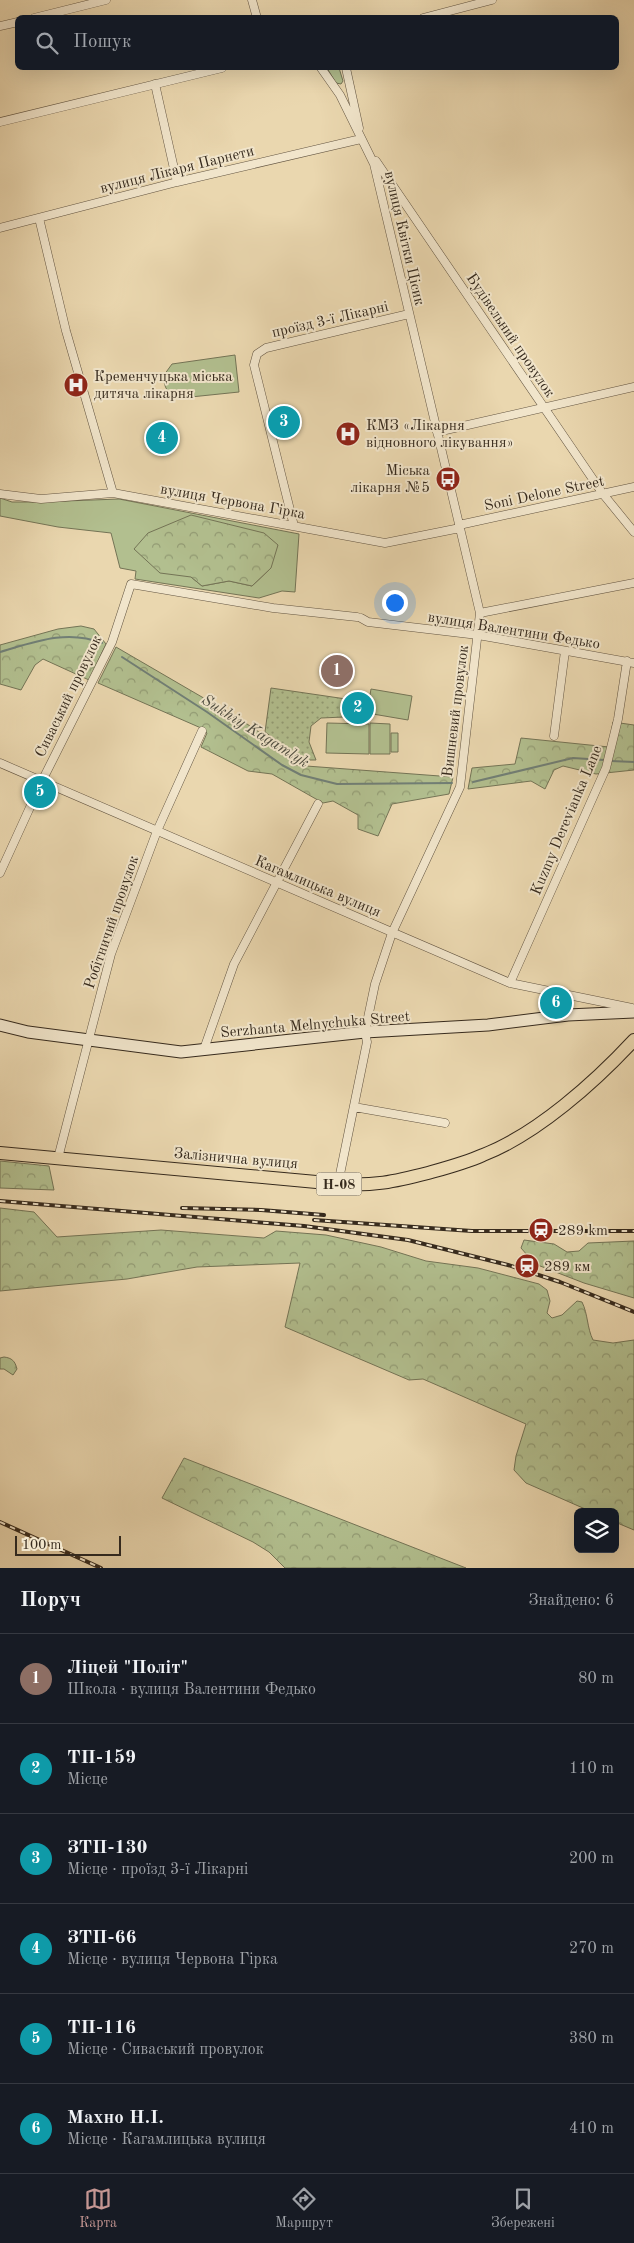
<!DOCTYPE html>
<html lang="uk">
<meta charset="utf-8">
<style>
:root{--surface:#171b24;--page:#242831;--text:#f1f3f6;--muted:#9ea1a6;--line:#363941;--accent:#c59692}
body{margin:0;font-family:"Old Standard TT",serif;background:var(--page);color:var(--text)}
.controls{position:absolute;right:15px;bottom:15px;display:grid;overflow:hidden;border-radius:8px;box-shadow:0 5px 20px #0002}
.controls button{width:45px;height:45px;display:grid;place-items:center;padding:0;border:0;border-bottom:1px solid var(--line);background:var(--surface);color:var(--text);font:25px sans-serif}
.scale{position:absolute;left:15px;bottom:12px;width:106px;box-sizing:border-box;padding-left:5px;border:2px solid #362a1d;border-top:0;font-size:14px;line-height:18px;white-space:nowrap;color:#362a1d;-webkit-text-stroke:4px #f1e5cb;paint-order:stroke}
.you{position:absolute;left:394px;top:602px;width:18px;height:18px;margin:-12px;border:4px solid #fff;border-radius:50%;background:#1a73e8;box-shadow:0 0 0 8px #1a73e833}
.badge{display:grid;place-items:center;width:32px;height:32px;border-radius:50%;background:var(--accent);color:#fff;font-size:16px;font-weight:700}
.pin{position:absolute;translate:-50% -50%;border:2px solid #fff;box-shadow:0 1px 5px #0006}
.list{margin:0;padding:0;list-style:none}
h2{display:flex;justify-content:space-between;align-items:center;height:65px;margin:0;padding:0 20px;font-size:21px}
h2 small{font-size:16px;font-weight:400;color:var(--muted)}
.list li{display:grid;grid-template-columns:32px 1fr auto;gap:15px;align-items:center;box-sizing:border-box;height:90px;padding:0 20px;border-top:1px solid var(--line)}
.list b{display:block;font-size:19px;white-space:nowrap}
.list p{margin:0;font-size:16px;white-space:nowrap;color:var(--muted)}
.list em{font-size:16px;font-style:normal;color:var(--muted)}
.icon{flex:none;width:28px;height:28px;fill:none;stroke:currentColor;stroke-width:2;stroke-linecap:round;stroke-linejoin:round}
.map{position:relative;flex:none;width:634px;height:1568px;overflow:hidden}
.search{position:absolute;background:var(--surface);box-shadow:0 5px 20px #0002;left:15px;right:15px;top:15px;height:55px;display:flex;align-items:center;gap:12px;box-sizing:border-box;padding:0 18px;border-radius:8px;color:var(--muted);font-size:19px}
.sheet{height:605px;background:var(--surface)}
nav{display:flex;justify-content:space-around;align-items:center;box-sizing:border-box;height:70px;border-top:1px solid var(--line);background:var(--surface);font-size:14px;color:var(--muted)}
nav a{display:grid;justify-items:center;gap:2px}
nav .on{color:var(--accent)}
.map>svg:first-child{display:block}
</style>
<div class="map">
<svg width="634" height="1568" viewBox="0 0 634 1568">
<defs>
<pattern id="forest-crowns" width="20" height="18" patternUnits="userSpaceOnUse" patternTransform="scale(1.25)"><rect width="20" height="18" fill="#b2bf8f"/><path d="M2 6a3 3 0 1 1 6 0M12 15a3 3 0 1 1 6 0" fill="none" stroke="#929b74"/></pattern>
<pattern id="park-dots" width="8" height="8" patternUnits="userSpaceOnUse" patternTransform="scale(1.25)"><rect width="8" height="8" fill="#b2bf8f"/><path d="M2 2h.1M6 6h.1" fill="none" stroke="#929b74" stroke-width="1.8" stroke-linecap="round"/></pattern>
</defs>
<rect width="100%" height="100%" fill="#ead7af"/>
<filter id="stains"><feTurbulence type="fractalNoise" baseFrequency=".004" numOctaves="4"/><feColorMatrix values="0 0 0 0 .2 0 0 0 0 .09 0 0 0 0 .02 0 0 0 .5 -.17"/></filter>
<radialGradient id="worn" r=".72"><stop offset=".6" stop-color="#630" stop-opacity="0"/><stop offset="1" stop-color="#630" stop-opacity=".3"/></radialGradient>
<path fill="#b2bf8f" stroke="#747456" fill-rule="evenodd" d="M 327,68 L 339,68 L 343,81 L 341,84 L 336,83 Z
M 235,355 L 239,392 L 181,398 C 168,396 163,387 164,375 L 172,364 Z
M 0,498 L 12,502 L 39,502 L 119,499 L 299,534 L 295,592 L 282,591 L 259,598 L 135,579 L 136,571 L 120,568 L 111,533 L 58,527 L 0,516 ZM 271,568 L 252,586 L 229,581 L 202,586 L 191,577 Z
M 371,689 L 412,696 L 408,720 L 367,713 Z
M 327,723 L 369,724 L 369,754 L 326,753 Z
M 370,723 L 390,724 L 390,754 L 370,754 Z
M 391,733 L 398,733 L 398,752 L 391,752 Z"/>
<path fill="url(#forest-crowns)" stroke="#747456" d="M 191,515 L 264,533 L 278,545 L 271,568 L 252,586 L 229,581 L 202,586 L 191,577 L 160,573 L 134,549 L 148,533 Z
M 81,626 L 94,629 L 106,644 L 89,680 L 43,659 L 35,665 L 21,690 L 0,684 L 0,645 L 58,629 Z
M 116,647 L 238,718 L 286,750 L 293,765 L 453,777 L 449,794 L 392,804 L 378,836 L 358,829 L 358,815 L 333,801 L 323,803 L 272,774 L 248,771 L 201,747 L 207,733 L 201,728 L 98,683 Z
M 613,722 L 634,725 L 634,770 L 596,774 L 563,766 L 554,770 L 545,789 L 531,781 L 468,789 L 472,768 L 515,764 L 521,738 L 609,747 Z
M 0,1161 L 49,1166 L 54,1190 L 0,1188 Z
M 0,1208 L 34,1212 L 57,1237 L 161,1230 L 264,1238 L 276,1231 L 326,1235 L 381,1247 L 426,1261 L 478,1268 L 539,1284 L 547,1290 L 550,1301 L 547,1313 L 552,1318 L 562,1315 L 577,1301 L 582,1302 C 588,1314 587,1328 593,1340 L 613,1343 L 634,1340 L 634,1530 L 615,1522 L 615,1512 L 592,1512 L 526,1483 L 514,1470 L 516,1456 L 526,1424 L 423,1379 L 409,1380 L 285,1327 L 300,1263 L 197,1267 L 127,1279 L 0,1291 Z
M 524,1240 L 554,1244 L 567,1252 L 579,1251 L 588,1243 L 634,1241 L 634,1298 L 584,1283 L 535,1264 L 521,1248 Z
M 4,1357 C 12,1358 15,1361 17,1369 L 13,1375 L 4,1369 L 0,1369 L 0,1358 Z
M 184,1458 L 466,1568 L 285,1568 L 269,1552 L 253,1542 L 162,1498 Z"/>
<path fill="url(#park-dots)" stroke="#747456" d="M 271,688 L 346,699 L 349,709 L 344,717 L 321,718 L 311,726 L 309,742 L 316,760 L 293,760 L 288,749 L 265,732 Z"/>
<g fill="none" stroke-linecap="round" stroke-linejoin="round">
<path stroke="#717f76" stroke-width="2" d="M 0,652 C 34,642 67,629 102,643
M 122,657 L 207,712 L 282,765 L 301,775 L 337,784 L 452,783
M 611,761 L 634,762
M 473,782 L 573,758 L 604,760"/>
<defs>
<path id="street" d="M 252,0 L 257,18
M 34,18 L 106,0
M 423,18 L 492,0
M 0,26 L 18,22
M 321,68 L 340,95 L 374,164 L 480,613 L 460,787 L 392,933 L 375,984 L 365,1032 L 367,1042 L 338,1184
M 346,68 L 359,128
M 155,84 L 177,182
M 0,122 L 222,68
M 376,161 L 603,494 L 634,532
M 39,218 L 66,331 L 113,493
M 0,228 L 177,182 L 361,139
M 437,432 L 634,387
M 0,494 L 41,499 L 113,493 L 385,543 L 460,528
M 459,525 L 634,487
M 294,526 L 254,365 L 257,354 L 266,348 L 409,314
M 480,613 L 634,583
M 361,618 L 368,622 L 478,635 L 634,663
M 554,736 L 565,651
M 0,763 L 510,983 L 632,1008
M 0,873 L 42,781 L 112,642 L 131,584 L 273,608 L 357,617
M 510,983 L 606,768 L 618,719 L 627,661
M 204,1049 L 234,964 L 318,804
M 354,1107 L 445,1123
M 58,1158 L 111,954 L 157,831 L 202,731"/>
<path id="secondary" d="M 0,1025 L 28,1032 L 181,1052 L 365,1032 L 488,1025 L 568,1015 L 634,1012"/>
<path id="primary" d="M 0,1153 L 338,1184 C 374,1186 393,1182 428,1173 C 446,1168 465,1163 483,1155 C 537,1134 595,1082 634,1040"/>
</defs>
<use href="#street" stroke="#635542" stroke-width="9"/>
<use href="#secondary" stroke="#362a1d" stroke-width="13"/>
<use href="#primary" stroke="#362a1d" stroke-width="14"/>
<use href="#street" stroke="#f1e5cb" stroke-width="8"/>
<use href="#secondary" stroke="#f1e5cb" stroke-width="11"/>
<use href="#primary" stroke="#ead7af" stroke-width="12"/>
<defs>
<path id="rail" d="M 0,1201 L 304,1226 L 408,1240 L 508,1265 L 560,1282 L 634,1312
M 182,1208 L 261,1210 L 324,1215
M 314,1220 L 472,1231 L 634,1231
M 0,1522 L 101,1568"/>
</defs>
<use href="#rail" stroke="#362a1d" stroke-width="4"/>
<use href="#rail" stroke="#f1e5cb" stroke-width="2" stroke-dasharray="5.5" stroke-linecap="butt"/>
</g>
<defs>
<symbol id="hospital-disc" viewBox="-11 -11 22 22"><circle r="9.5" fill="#8f2418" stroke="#f1e5cb"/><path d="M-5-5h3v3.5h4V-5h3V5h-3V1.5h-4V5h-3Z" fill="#fff"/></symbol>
<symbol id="bus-disc" viewBox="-11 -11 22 22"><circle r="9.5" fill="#8f2418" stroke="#f1e5cb"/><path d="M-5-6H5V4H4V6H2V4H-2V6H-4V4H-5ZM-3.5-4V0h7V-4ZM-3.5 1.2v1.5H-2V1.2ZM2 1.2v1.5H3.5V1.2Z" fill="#fff"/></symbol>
<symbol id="station-disc" viewBox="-11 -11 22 22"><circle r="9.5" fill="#8f2418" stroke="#f1e5cb"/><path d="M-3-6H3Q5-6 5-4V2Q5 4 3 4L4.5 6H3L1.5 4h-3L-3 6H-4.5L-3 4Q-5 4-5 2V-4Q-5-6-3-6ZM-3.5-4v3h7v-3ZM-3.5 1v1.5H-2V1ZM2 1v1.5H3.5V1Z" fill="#fff"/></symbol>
</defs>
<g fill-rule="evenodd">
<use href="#hospital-disc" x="62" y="371" width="28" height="28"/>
<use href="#hospital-disc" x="334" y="420" width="28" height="28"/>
<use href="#bus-disc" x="434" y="465" width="28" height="28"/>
<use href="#station-disc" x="527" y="1216" width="28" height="28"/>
<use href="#station-disc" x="513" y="1252" width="28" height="28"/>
</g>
<g text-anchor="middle" stroke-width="4" stroke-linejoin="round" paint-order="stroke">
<rect fill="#f1e5cb" stroke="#6e6251" stroke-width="1" x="316.5" y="1172.5" width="45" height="23" rx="4"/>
<g font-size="14" font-weight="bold" fill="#362a1d">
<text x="339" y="1189">Н-08</text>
</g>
<g font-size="15" fill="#362a1d" stroke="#f1e5cb">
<text transform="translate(177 169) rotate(-14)" y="5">вулиця Лікаря Парнети</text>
<text transform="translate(405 238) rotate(77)" y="5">вулиця Квітки Цісик</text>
<text transform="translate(330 319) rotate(-13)" y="5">проїзд 3-ї Лікарні</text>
<text transform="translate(511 335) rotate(56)" y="5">Будівельний провулок</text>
<text transform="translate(544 493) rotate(-12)" y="5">Soni Delone Street</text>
<text transform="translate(233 501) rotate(10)" y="5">вулиця Червона Гірка</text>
<text transform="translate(514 630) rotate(9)" y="5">вулиця Валентини Федько</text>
<text transform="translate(68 696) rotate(-64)" y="5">Сиваський провулок</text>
<text transform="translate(455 711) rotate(-83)" y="5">Вишневий провулок</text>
<text transform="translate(566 820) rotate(-67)" y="5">Kuzmy Derevianka Lane</text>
<text transform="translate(318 886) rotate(23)" y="5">Кагамлицька вулиця</text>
<text transform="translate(111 922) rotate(-71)" y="5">Робітничий провулок</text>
<text transform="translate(315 1024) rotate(-5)" y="5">Serzhanta Melnychuka Street</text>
<text transform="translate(236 1158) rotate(5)" y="5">Залізнична вулиця</text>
</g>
<g font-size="15" fill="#362a1d" stroke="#f1e5cb" text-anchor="start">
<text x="94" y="381">Кременчуцька міська<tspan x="94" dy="17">дитяча лікарня</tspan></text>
<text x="366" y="430">КМЗ «Лікарня<tspan x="366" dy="17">відновного лікування»</tspan></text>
<text x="430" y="475" text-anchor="end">Міська<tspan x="430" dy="17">лікарня №5</tspan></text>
<text x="558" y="1235">289 km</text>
<text x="544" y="1271">289 км</text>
</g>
<g font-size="16" font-style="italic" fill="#4f4e42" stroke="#f1e5cb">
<text transform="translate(256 730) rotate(32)" y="6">Sukhiy Kagamlyk</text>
</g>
</g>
<rect width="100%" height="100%" filter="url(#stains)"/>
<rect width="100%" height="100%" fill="url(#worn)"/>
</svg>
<div class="controls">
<button><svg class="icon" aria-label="layers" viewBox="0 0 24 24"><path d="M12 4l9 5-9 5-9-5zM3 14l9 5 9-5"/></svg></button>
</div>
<div class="scale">100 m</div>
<div class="you"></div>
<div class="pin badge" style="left:337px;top:671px;background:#8d6e63">1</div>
<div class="pin badge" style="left:358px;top:708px;background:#0f9aa8">2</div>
<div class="pin badge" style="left:284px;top:422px;background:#0f9aa8">3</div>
<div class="pin badge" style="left:162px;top:438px;background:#0f9aa8">4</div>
<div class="pin badge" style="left:40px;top:792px;background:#0f9aa8">5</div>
<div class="pin badge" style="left:556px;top:1003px;background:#0f9aa8">6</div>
<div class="search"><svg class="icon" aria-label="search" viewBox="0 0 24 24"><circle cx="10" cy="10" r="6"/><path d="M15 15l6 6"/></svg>Пошук</div>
</div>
<section class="sheet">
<h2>Поруч<small>Знайдено: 6</small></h2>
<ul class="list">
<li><span class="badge" style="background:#8d6e63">1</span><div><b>Ліцей &quot;Політ&quot;</b><p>Школа · вулиця Валентини Федько</p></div><em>80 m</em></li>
<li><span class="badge" style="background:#0f9aa8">2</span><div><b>ТП-159</b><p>Місце</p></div><em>110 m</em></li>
<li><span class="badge" style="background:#0f9aa8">3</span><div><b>ЗТП-130</b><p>Місце · проїзд 3-ї Лікарні</p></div><em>200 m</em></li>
<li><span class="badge" style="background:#0f9aa8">4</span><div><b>ЗТП-66</b><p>Місце · вулиця Червона Гірка</p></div><em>270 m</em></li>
<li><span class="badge" style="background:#0f9aa8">5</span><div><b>ТП-116</b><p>Місце · Сиваський провулок</p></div><em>380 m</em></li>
<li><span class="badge" style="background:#0f9aa8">6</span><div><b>Махно Н.І.</b><p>Місце · Кагамлицька вулиця</p></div><em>410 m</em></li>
</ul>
</section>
<nav>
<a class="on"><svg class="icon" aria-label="map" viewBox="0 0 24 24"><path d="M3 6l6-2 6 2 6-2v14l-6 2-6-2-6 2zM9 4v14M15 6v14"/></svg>Карта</a>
<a><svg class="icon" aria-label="directions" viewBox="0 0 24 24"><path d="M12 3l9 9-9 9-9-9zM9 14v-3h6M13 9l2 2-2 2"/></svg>Маршрут</a>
<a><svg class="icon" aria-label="saved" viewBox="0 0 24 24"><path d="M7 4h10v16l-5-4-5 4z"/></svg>Збережені</a>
</nav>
